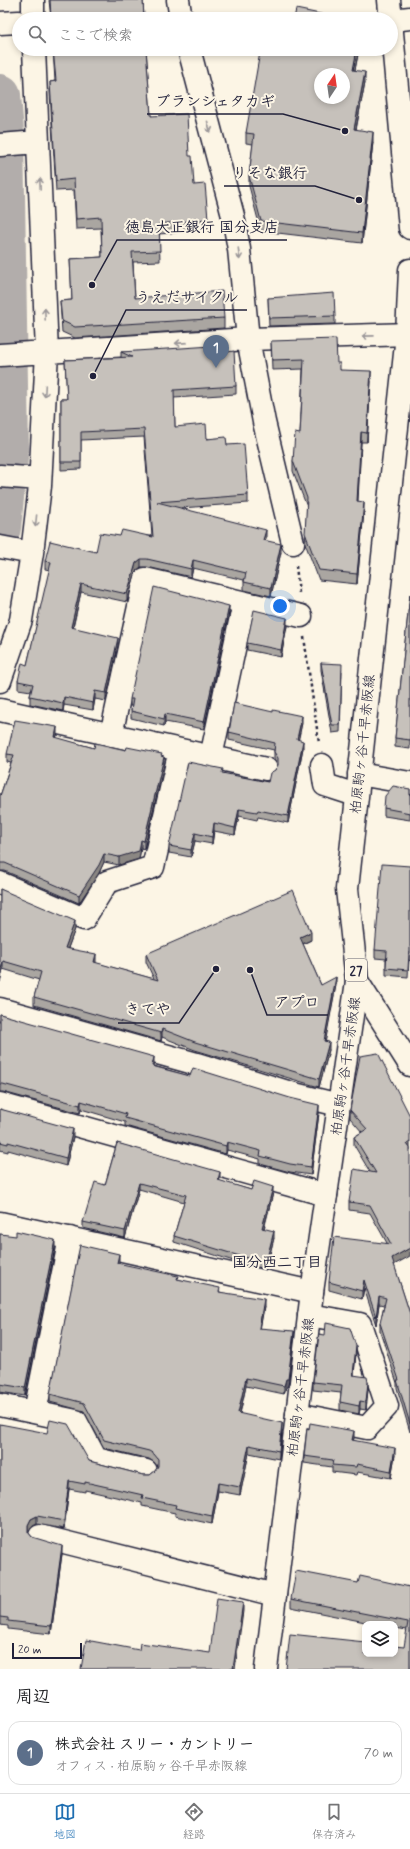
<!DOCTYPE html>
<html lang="ja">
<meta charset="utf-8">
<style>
:root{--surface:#fff;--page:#f6f6f6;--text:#202124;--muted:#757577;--line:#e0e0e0;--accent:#1f6fb2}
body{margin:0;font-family:Mynerve,"Klee One",sans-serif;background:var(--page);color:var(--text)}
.controls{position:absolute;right:12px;bottom:12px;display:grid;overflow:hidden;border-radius:8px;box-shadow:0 2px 6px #0003}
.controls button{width:36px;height:36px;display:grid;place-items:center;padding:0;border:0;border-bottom:1px solid var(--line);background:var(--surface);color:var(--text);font:20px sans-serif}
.compass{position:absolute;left:314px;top:68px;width:36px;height:36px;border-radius:50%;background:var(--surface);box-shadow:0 2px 6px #0003;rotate:13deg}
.scale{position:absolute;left:12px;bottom:10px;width:70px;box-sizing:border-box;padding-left:4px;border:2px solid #22223b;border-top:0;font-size:11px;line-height:14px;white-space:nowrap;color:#22223b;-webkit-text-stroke:3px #fcf5e5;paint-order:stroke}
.you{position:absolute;left:280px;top:606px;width:14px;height:14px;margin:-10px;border:3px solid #fff;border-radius:50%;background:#1a73e8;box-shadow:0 0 0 6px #1a73e833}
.badge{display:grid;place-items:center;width:26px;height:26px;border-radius:50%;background:var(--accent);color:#fff;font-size:13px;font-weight:700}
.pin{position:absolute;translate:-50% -33px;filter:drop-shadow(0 1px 2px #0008)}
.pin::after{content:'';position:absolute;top:21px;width:14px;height:12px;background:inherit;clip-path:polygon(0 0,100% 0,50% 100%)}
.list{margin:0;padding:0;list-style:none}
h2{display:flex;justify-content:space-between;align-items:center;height:52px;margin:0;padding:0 16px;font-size:17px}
h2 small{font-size:13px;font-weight:400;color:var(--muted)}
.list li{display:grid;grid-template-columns:26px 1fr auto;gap:12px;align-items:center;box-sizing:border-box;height:64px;margin:0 8px 8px;padding:0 8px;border:1px solid var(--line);border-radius:12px}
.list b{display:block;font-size:15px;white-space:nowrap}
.list p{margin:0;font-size:13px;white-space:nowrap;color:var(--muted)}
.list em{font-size:13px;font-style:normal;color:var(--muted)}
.icon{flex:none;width:22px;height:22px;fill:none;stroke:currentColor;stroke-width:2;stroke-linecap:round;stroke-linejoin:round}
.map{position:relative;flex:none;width:410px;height:1669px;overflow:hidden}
.search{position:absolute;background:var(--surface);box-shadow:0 2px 6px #0003;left:12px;right:12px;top:12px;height:44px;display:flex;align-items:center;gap:10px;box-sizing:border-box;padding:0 14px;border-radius:22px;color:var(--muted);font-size:15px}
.sheet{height:124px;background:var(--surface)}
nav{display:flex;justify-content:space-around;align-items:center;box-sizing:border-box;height:56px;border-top:1px solid var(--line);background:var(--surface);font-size:11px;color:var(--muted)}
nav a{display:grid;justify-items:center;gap:2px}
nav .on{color:var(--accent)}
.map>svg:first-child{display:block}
</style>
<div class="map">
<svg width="410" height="1669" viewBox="0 0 410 1669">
<rect width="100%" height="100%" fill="#fcf5e5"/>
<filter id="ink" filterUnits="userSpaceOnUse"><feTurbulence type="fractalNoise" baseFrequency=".025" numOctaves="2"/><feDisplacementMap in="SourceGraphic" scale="8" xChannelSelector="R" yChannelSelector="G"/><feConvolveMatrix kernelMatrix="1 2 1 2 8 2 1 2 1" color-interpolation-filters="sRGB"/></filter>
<g filter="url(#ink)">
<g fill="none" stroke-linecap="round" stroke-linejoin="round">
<path stroke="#b2adab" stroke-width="42" d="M 0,95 L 3,132 L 8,448 L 0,528"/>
<defs>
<path id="minor" d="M 33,0 L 33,19
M 178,0 L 181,19
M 392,20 L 410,18
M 0,23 L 19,22
M 189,49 L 233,216 L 239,249 L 248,339 L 264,422 L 293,543
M 0,145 L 38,142
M 0,355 L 248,339 L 410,334
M 0,476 L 40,479
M 0,547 L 32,553
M 0,681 L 21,620 L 32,553 L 40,486 L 47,352 L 34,49
M 0,710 L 266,769
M 111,735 L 145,579 L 301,616
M 211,757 L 244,603
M 322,765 L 325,785 L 356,795
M 359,774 L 410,783
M 0,883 L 84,919 L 107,882 L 153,867 L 180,750
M 357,981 L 410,1065
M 0,1009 L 197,1064 L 294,1094 L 339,1105
M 0,1104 L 326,1195
M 0,1223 L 312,1292
M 0,1405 L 76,1421 L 96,1459 L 146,1471
M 35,1412 L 70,1238
M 297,1414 L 367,1428 L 387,1406 L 360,1324 L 309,1315
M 40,1536 L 275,1595"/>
<path id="major" d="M 389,0 L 410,228
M 266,1669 L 312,1292 L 357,981 L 347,889 L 407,335 L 410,270"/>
</defs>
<use href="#minor" stroke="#22223b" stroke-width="25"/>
<use href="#major" stroke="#22223b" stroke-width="25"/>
<path stroke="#22223b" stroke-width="2.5" stroke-dasharray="3 3" stroke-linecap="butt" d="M 296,566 L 299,593
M 304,637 L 319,743"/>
<use href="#minor" stroke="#fcf5e5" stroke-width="22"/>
<use href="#major" stroke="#fcf5e5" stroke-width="22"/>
</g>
<path fill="#aaa6a1" stroke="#22223b" d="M 49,0 L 143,0 L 144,19 L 51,19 Z
M 53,49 L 146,49 L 151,116 L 189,156 L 194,185 L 208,219 L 208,230 L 159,234 L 160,261 L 133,262 L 135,298 L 224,318 L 224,328 L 75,338 L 62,332 L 60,301 L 72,300 L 70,259 L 102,257 L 101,228 L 76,229 L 74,190 L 56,191 L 50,92 L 50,82 L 55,81 Z
M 359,49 L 355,70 L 365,82 L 356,130 L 373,142 L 362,243 L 261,231 L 249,186 L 249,176 L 253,144 L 246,143 L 246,133 L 270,54 Z
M 268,298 L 335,316 L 335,324 L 269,326 Z
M 271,341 L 337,363 L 340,370 L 371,381 L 367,442 L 361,442 L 358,501 L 364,511 L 357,584 L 319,580 L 305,543 L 307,507 L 293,471 L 293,461 L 300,434 L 303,369 L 272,370 Z
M 121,352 L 227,352 L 236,386 L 236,394 L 174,398 L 175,427 L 227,445 L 248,495 L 248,503 L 181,508 L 266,538 L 265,540 L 281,552 L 271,596 L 244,590 L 244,580 L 193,568 L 191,577 L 147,567 L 141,567 L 136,571 L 127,602 L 81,592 L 73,628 L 118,646 L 106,701 L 95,699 L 93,710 L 64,705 L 63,711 L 30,704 L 30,696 L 31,691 L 18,689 L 18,681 L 27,665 L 50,570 L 45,569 L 45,561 L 96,552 L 120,536 L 152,536 L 144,437 L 81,440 L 81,469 L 61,470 L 61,399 L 67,399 L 65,360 L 121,357 Z
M 410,594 L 410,749 L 395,747 L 395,738 Z
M 229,613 L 204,729 L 165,722 L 164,726 L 131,718 L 131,711 L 132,706 L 130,706 L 130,699 Z
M 287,626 L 281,657 L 247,650 L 247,643 Z
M 321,663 L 342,671 L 340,732 L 332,733 L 321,670 Z
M 302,723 L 298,740 L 303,748 L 288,823 L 258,817 L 257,820 L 239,816 L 235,835 L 214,831 L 212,844 L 195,841 L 191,857 L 169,853 L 169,846 L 223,774 L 268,782 L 278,765 L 274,760 L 274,750 L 229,740 L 229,732 Z
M 57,735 L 56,738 L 94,748 L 126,750 L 162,756 L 164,765 L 144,849 L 141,848 L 139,859 L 119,865 L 104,862 L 99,873 L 79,903 L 5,871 L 0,871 L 0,796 L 11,763 L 7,762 L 7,754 Z
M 410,789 L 410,820 L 384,816 L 384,808 Z
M 410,866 L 410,961 L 409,960 L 408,977 L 386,975 L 386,959 L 375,958 L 375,950 Z
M 0,889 L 75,929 L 68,948 L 96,963 L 154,979 L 146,962 L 146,954 L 311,940 L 303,944 L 321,985 L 336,985 L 325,1041 L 329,1050 L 319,1087 L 195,1050 L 162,1037 L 161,1041 L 34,1005 L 34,997 L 39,980 L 3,969 L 0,982 Z
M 0,1014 L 154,1065 L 154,1066 L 319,1113 L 311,1175 L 290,1172 L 260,1164 L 260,1159 L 227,1150 L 226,1154 L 125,1126 L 125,1122 L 81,1109 L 80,1113 L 3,1092 L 0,1092 Z
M 378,1053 L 394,1265 L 410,1314 L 410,1432 L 397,1388 L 397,1383 L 380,1331 L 380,1323 L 384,1305 L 379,1304 L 376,1325 L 364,1288 L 362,1299 L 329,1290 L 329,1282 L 387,1243 L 370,1213 L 349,1210 L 349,1202 L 370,1172 L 354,1145 L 354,1137 L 362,1132 L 350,1118 L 350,1110 Z
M 0,1109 L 73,1137 L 66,1166 L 8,1150 L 8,1152 L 0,1150 Z
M 117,1143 L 220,1178 L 219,1181 L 251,1190 L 273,1193 L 264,1229 L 274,1238 L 266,1269 L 243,1264 L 174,1242 L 174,1236 L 184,1202 L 139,1189 L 125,1238 L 83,1228 L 83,1222 L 105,1185 Z
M 0,1234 L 55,1248 L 25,1396 L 0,1392 Z
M 119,1262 L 119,1264 L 178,1279 L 220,1292 L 264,1307 L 260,1328 L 294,1339 L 288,1387 L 286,1387 L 284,1394 L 246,1386 L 240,1414 L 282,1431 L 279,1459 L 249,1453 L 240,1495 L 218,1491 L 212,1524 L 175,1516 L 175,1513 L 142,1506 L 142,1503 L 85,1490 L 85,1492 L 69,1489 L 64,1529 L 37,1524 L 31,1527 L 28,1532 L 32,1537 L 62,1554 L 51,1634 L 8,1629 L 8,1626 L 0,1625 L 0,1424 L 89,1461 L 143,1475 L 150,1475 L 155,1471 L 158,1467 L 154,1462 L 149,1459 L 104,1448 L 84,1411 L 50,1402 L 50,1394 Z
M 356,1353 L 354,1375 L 368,1389 L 366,1410 L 360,1409 L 359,1414 L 340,1410 L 340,1402 L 341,1393 L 313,1390 L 313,1382 Z
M 354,1438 L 353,1440 L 395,1455 L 391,1478 L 357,1472 L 356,1475 L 332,1472 L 332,1467 L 304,1463 L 304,1456 Z
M 358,1583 L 410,1587 L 410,1669 L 407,1630 L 395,1628 L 395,1624 L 375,1624 L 291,1607 L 291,1599 Z"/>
<path fill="#8b8783" stroke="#22223b" d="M 206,49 L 223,49 L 206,53 Z
M 357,49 L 359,49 L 353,80 L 353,70 Z
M 365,72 L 365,82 L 354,139 L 354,129 Z
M 373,132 L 373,142 L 362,243 L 362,233 Z
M 371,371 L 371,381 L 367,442 L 367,433 Z
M 361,432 L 361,442 L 357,511 L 357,501 Z
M 364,502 L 364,511 L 357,584 L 357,574 Z
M 266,530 L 266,538 L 263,548 L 263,540 Z
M 281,544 L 281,552 L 271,596 L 271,588 Z
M 141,559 L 141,567 L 136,571 L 127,602 L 127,594 L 136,563 Z
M 193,560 L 193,568 L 191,577 L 191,569 Z
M 81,584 L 81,592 L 71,635 L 71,627 Z
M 229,606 L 229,613 L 204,729 L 204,722 Z
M 287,618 L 287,626 L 281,657 L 281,650 Z
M 118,638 L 118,646 L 106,701 L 106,693 Z
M 95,691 L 95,699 L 93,710 L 93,703 Z
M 64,697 L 64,705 L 63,711 L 63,703 Z
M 165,714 L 165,722 L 164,726 L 164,719 Z
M 302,716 L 302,723 L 297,747 L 297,739 Z
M 57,727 L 57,735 L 55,745 L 55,737 Z
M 303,741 L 303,748 L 288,823 L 288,816 Z
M 164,757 L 164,765 L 144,849 L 144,841 Z
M 239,809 L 239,816 L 235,835 L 235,828 Z
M 214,823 L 214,831 L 212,844 L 212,837 Z
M 195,833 L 195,841 L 191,857 L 191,850 Z
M 141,840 L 141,848 L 139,859 L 119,865 L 119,857 Z
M 104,854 L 104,862 L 99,873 L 79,903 L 79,895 Z
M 75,921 L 75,929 L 65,956 L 65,948 Z
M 311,932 L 311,940 L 300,945 L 300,937 Z
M 96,954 L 96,962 L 94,970 L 94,962 Z
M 3,961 L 3,969 L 0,982 L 0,974 Z
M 336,977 L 336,985 L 324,1049 L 324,1041 Z
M 162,1029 L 162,1037 L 161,1041 L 161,1033 Z
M 329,1042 L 329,1050 L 319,1087 L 319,1079 Z
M 154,1057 L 154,1065 L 152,1074 L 152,1066 Z
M 81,1101 L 81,1109 L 80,1113 L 80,1105 Z
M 319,1105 L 319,1113 L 311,1175 L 311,1167 Z
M 73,1129 L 73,1137 L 66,1166 L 66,1158 Z
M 227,1142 L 227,1150 L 226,1154 L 226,1146 Z
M 410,1142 L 410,1150 L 407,1144 Z
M 220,1172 L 220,1178 L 218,1187 L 218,1180 Z
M 139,1183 L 139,1189 L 125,1238 L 125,1231 Z
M 273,1187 L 273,1193 L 262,1235 L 262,1228 Z
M 274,1231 L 274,1238 L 266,1269 L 266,1262 Z
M 55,1240 L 55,1248 L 25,1396 L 25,1388 Z
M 410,1248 L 410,1256 L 392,1266 L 392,1258 Z
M 119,1254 L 119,1262 L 117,1271 L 117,1263 Z
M 364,1280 L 364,1288 L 362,1299 L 362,1291 Z
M 379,1296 L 379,1304 L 376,1325 L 376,1317 Z
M 264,1299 L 264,1307 L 259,1336 L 259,1328 Z
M 294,1331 L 294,1339 L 288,1387 L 288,1379 Z
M 356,1346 L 356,1353 L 353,1382 L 353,1375 Z
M 246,1378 L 246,1386 L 238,1421 L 238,1413 Z
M 286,1379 L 286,1387 L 284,1394 L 284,1386 Z
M 368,1382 L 368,1389 L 366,1410 L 366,1402 Z
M 360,1401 L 360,1409 L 359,1414 L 359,1406 Z
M 282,1423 L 282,1431 L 279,1459 L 279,1451 Z
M 354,1431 L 354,1438 L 352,1448 L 352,1440 Z
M 249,1445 L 249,1453 L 240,1495 L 240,1487 Z
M 395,1448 L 395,1455 L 391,1478 L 391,1471 Z
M 69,1481 L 69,1489 L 64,1529 L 64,1521 Z
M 218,1483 L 218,1491 L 212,1524 L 212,1516 Z
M 37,1516 L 37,1524 L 31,1527 L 28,1533 L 28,1525 L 31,1519 Z
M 62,1546 L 62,1554 L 51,1634 L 51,1626 Z
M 243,1602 L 243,1611 L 235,1669 L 233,1669 Z"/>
<path fill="#c6c1bb" stroke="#22223b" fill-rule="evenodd" d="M 50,0 L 143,0 L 144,19 L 51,19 Z
M 296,9 L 344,19 L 294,19 Z
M 53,49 L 146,49 L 151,116 L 187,114 L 189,156 L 192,156 L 194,185 L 205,184 L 208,219 L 159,224 L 160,251 L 132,252 L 135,298 L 222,291 L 224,318 L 75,327 L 62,321 L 60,301 L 72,300 L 70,259 L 102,257 L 101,217 L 76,219 L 74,179 L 56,181 L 50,82 L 56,81 Z
M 271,49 L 357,49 L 353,70 L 365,72 L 354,129 L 373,132 L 362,233 L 261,221 L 249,176 L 254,134 L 246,133 L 260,52 L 270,54 ZM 320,74 L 344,74 L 344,98 L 320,98 Z
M 334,293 L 335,316 L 269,318 L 268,298 Z
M 336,339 L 337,363 L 340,363 L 340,370 L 371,371 L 367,433 L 361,432 L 357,501 L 364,502 L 357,574 L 319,570 L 305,533 L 307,498 L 293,461 L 295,433 L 300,434 L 304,359 L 272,360 L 271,341 Z
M 227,345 L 227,352 L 234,351 L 236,386 L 174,390 L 175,427 L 206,424 L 207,439 L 226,437 L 227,445 L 244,444 L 248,495 L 157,502 L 266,530 L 263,540 L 281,544 L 271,588 L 244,582 L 246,573 L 193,560 L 191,569 L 147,559 L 141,559 L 136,563 L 127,594 L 81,584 L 71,627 L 118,638 L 106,693 L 95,691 L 93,703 L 64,697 L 63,703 L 30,696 L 33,684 L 18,681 L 22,663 L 27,665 L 51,562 L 45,561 L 50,541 L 96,552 L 100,533 L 120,536 L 122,530 L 153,537 L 144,429 L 81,432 L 81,462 L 61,462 L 61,399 L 67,399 L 65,360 L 132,357 L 121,352 Z
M 154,587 L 229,606 L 204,722 L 165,714 L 164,719 L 131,711 L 133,699 L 130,699 Z
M 410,594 L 410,740 L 395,738 Z
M 254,610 L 287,618 L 281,650 L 247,643 Z
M 321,663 L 342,664 L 340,725 L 332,725 Z
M 234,703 L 273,712 L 273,710 L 302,716 L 297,739 L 303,741 L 288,816 L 258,810 L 257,812 L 239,809 L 235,828 L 214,823 L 212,837 L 195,833 L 191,850 L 169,846 L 188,762 L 223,769 L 222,773 L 268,782 L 270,773 L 275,770 L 278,765 L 278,758 L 274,752 L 275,743 L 229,732 Z
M 15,720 L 57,727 L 55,737 L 94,748 L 95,743 L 126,750 L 127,747 L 162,754 L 161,756 L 164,757 L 144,841 L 141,840 L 139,851 L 119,857 L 104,854 L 99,865 L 79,895 L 5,863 L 0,863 L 0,796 L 14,755 L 7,754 Z
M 393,786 L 410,789 L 410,813 L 384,808 L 385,796 Z
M 382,864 L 410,866 L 410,953 L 409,953 L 408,970 L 386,968 L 387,951 L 375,950 Z
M 0,889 L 75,921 L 65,948 L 96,954 L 94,962 L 158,980 L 146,954 L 293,890 L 311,932 L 300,937 L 321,985 L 336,977 L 324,1041 L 329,1042 L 319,1079 L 195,1042 L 162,1029 L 161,1033 L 34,997 L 41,972 L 3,961 L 0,974 Z
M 0,1014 L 154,1057 L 152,1066 L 190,1076 L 193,1068 L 290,1098 L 319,1105 L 311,1167 L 290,1164 L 260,1156 L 261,1151 L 227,1142 L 226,1146 L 125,1118 L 126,1114 L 81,1101 L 80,1105 L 3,1084 L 0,1084 Z
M 378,1053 L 410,1116 L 410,1142 L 407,1144 L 410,1148 L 410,1248 L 392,1258 L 410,1314 L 410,1424 L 397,1380 L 399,1380 L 380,1323 L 386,1298 L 379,1296 L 376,1317 L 364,1280 L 362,1291 L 329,1282 L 334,1237 L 391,1244 L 370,1205 L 349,1202 L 354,1169 L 376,1173 L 354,1137 L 367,1129 L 350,1110 L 360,1056 Z
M 0,1109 L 73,1129 L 66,1158 L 8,1142 L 8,1144 L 0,1142 Z
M 117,1143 L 220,1172 L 218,1180 L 251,1190 L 254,1181 L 273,1187 L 262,1228 L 274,1231 L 266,1262 L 243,1257 L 174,1236 L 186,1195 L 139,1183 L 125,1231 L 83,1222 L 95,1182 L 105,1185 Z
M 16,1231 L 55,1240 L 25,1388 L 0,1384 L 0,1234 L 16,1236 Z
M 80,1245 L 119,1254 L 117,1263 L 178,1276 L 177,1279 L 220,1288 L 219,1292 L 264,1299 L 259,1328 L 294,1331 L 288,1379 L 286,1379 L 284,1386 L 246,1378 L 238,1413 L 282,1423 L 279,1451 L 249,1445 L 240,1487 L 218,1483 L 212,1516 L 175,1508 L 176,1505 L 142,1498 L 143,1495 L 85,1482 L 85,1484 L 69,1481 L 64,1521 L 37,1516 L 31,1519 L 28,1525 L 28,1532 L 32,1537 L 62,1546 L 51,1626 L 8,1621 L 8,1618 L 0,1617 L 0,1424 L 47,1433 L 50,1420 L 68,1424 L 89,1461 L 143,1475 L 150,1475 L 155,1471 L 158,1466 L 158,1459 L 154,1454 L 149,1451 L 104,1440 L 84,1403 L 50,1394 Z
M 326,1323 L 350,1328 L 356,1346 L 353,1375 L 367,1377 L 368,1382 L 366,1402 L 360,1401 L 359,1406 L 340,1402 L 342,1385 L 313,1382 L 319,1334 L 325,1335 Z
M 310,1423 L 354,1431 L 352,1440 L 395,1448 L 391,1471 L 357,1464 L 356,1467 L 332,1465 L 333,1460 L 304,1456 L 307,1428 L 309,1429 Z
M 296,1571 L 358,1583 L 360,1576 L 410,1587 L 410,1586 L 410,1669 L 286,1669 L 290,1634 L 365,1642 L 365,1654 L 395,1654 L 395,1646 L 404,1647 L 408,1622 L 291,1599 Z
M 217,1598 L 243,1602 L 233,1669 L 81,1669 L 86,1640 L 139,1650 L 140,1643 L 210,1653 Z"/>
<defs><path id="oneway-shaft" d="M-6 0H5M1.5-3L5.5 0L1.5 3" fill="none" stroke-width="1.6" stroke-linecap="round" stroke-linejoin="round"/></defs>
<g stroke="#9a9698">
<use href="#oneway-shaft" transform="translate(209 127) rotate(75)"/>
<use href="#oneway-shaft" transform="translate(40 184) rotate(-92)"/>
<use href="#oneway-shaft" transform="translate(239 254) rotate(83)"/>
<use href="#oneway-shaft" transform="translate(45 314) rotate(-92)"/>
<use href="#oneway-shaft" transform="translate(368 336) rotate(179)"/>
<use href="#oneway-shaft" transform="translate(181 343) rotate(176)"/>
<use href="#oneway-shaft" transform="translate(45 391) rotate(93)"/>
<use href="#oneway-shaft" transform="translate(36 521) rotate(96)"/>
</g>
</g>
<g text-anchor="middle" stroke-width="4" stroke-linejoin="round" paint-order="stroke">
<rect fill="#fcf5e5" stroke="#63616e" stroke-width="1" x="345" y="959" width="22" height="22" rx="3"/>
<g font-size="13" font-weight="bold" fill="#22223b">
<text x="356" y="975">27</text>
</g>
<g font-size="14" fill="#22223b" stroke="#fcf5e5">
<text transform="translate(362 744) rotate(-84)" y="5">柏原駒ヶ谷千早赤阪線</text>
<text transform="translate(345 1066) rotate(-82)" y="5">柏原駒ヶ谷千早赤阪線</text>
<text transform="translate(300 1387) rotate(-83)" y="5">柏原駒ヶ谷千早赤阪線</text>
</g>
<g font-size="15" font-weight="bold" fill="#22223b" stroke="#fcf5e5">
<text x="277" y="1267">国分西二丁目</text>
</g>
</g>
<path fill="none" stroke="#22223b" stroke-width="1.5" d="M345 131L283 114H147M359 200L315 186H224M92 285L117 240H287M93 376L126 310H247M250 970L267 1015H328M216 969L179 1023H118"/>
<g fill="#22223b" stroke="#fcf5e5" stroke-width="1.5">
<circle cx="345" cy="131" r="4"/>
<circle cx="359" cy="200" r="4"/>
<circle cx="92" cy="285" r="4"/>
<circle cx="93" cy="376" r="4"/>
<circle cx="250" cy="970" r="4"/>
<circle cx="216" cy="969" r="4"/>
</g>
<g font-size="15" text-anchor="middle" font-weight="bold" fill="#22223b" stroke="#fcf5e5" stroke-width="4" stroke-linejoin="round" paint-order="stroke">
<text x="215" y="106">ブランシェタカギ</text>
<text x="270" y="178">りそな銀行</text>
<text x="202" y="232">徳島大正銀行 国分支店</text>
<text x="187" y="302">うえだサイクル</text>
<text x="297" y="1007">アプロ</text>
<text x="148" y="1014">きてや</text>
</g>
</svg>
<div class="controls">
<button><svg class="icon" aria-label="layers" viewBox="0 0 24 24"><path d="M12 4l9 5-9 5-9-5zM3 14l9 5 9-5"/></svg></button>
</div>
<svg class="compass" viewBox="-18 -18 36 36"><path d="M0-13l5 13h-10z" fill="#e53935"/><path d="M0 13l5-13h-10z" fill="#757577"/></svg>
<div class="scale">20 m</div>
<div class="you"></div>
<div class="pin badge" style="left:216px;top:368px;background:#5c6f8a">1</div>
<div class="search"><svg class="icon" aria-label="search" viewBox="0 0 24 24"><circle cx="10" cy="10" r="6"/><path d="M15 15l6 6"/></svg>ここで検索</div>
</div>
<section class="sheet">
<h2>周辺<small></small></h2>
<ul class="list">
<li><span class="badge" style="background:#5c6f8a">1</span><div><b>株式会社 スリー・カントリー</b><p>オフィス · 柏原駒ヶ谷千早赤阪線</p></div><em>70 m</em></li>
</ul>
</section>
<nav>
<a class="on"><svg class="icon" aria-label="map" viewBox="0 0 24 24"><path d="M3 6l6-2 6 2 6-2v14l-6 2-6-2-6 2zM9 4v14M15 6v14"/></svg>地図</a>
<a><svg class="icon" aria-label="directions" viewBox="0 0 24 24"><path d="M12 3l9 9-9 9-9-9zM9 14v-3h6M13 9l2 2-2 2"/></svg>経路</a>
<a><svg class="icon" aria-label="saved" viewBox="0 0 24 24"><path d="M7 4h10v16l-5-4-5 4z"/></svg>保存済み</a>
</nav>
